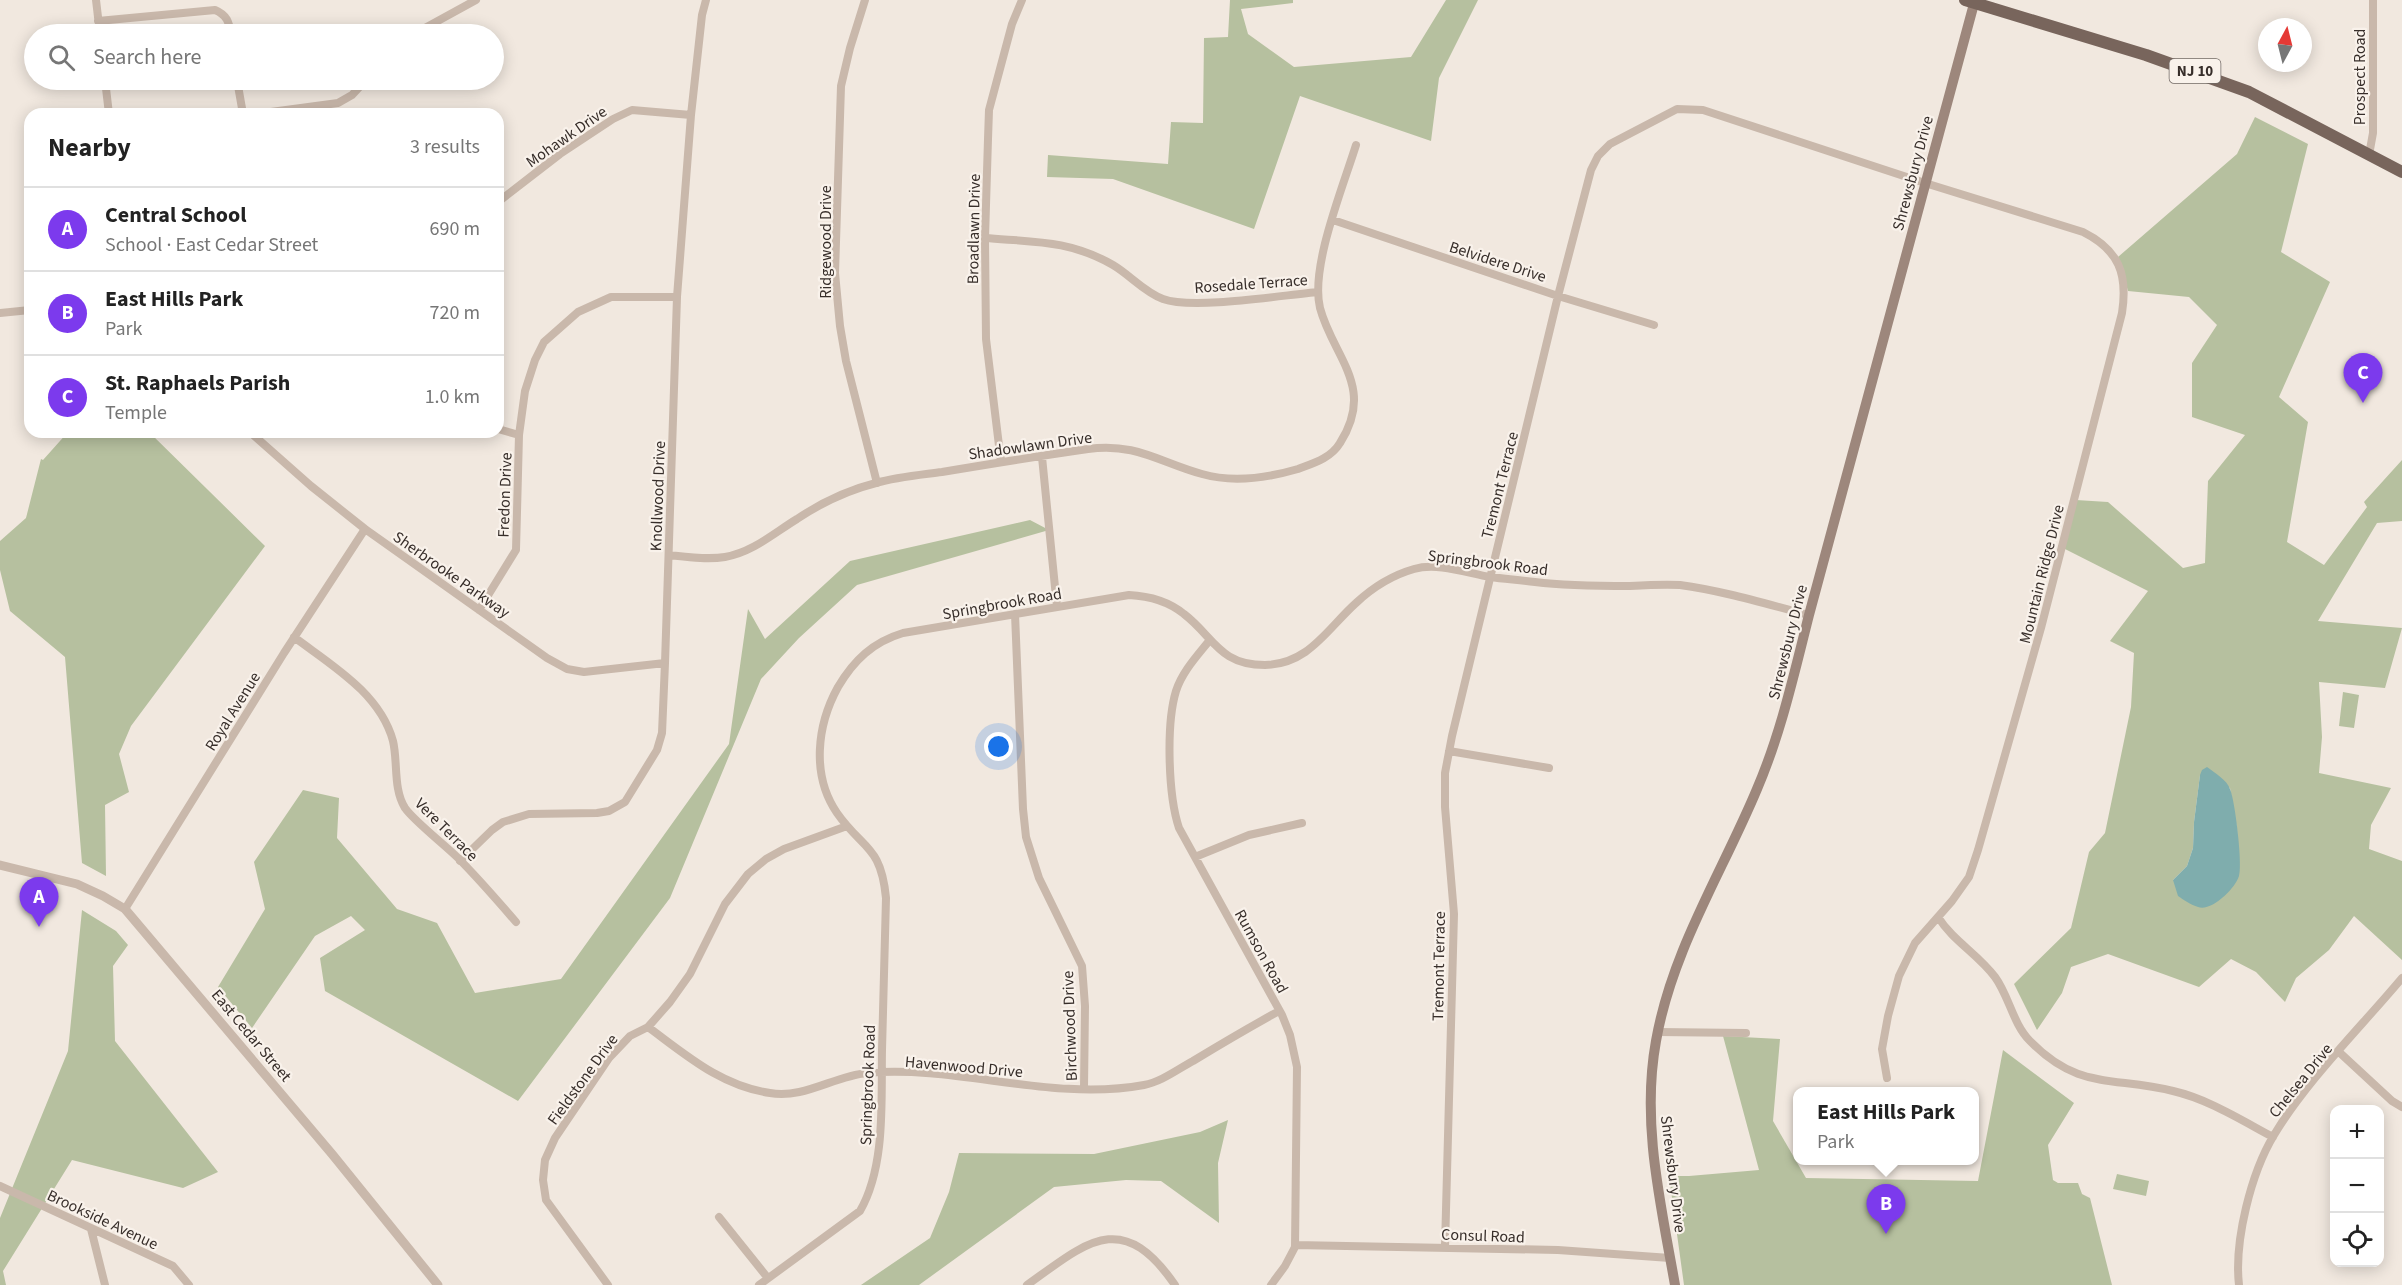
<!DOCTYPE html>
<meta charset="utf-8">
<style>
:root{--surface:#fff;--page:#f6f6f6;--text:#222;--muted:#767676;--line:#e0e0e0;--accent:#7c3aed}
body{margin:0;font-family:"Source Sans 3",sans-serif;background:var(--page);color:var(--text)}
.controls{position:absolute;right:18px;bottom:18px;display:grid;overflow:hidden;border-radius:12px;box-shadow:0 3px 15px #0003}
.controls button{width:54px;height:54px;display:grid;place-items:center;padding:0;border:0;border-bottom:2px solid var(--line);background:var(--surface);color:var(--text);font:30px sans-serif}
.compass{position:absolute;left:2258px;top:18px;width:54px;height:54px;border-radius:50%;background:var(--surface);box-shadow:0 3px 15px #0003;rotate:7deg}
.you{position:absolute;left:999px;top:747px;width:21px;height:21px;margin:-15px;border:4px solid #fff;border-radius:50%;background:#1a73e8;box-shadow:0 0 0 9px #1a73e833}
.badge{display:grid;place-items:center;width:39px;height:39px;border-radius:50%;background:var(--accent);color:#fff;font-size:20px;font-weight:700}
.pin{position:absolute;translate:-50% -50px;filter:drop-shadow(0 2px 3px #0008)}
.pin::after{content:'';position:absolute;top:32px;width:21px;height:18px;background:inherit;clip-path:polygon(0 0,100% 0,50% 100%)}
.popup{position:absolute;left:1793px;top:1087px;width:186px;height:78px;box-sizing:border-box;display:grid;place-content:center;border-radius:12px;background:var(--surface);filter:drop-shadow(0 2px 4px #0005);font-size:20px;white-space:nowrap;color:var(--muted)}
.popup b{font-size:22px;color:var(--text)}
.popup::after{content:'';position:absolute;left:50%;top:100%;margin-left:-12px;border:12px solid transparent;border-top-color:var(--surface)}
.list{margin:0;padding:0;list-style:none}
h2{display:flex;justify-content:space-between;align-items:center;height:78px;margin:0;padding:0 24px;font-size:26px}
h2 small{font-size:20px;font-weight:400;color:var(--muted)}
.list li{display:grid;grid-template-columns:39px 1fr auto;gap:18px;align-items:center;box-sizing:border-box;height:84px;padding:0 24px;border-top:2px solid var(--line)}
.list b{display:block;font-size:22px;white-space:nowrap}
.list p{margin:0;font-size:20px;white-space:nowrap;color:var(--muted)}
.list em{font-size:20px;font-style:normal;color:var(--muted)}
.icon{flex:none;width:33px;height:33px;fill:none;stroke:currentColor;stroke-width:2;stroke-linecap:round;stroke-linejoin:round}
.map{position:relative;flex:none;width:2402px;height:1285px;overflow:hidden}
.search{position:absolute;background:var(--surface);box-shadow:0 3px 15px #0003;left:24px;top:24px;width:480px;height:66px;display:flex;align-items:center;gap:15px;box-sizing:border-box;padding:0 21px;border-radius:33px;color:var(--muted);font-size:22px}
.panel{position:absolute;background:var(--surface);box-shadow:0 3px 15px #0003;left:24px;top:108px;width:480px;height:330px;border-radius:18px}
.map>svg:first-child{display:block}
</style>
<div class="map">
<svg width="2402" height="1285" viewBox="0 0 2402 1285">
<rect width="100%" height="100%" fill="#f1e8df"/>
<path fill="#b6c09f" fill-rule="evenodd" d="M 1230,0 L 1293,0 L 1293,3 L 1241,9 L 1248,34 L 1294,67 L 1411,57 L 1446,0 L 1478,0 L 1439,78 L 1431,141 L 1300,96 L 1254,229 L 1113,179 L 1047,177 L 1048,155 L 1168,164 L 1171,122 L 1203,123 L 1204,38 L 1228,37 Z
M 2255,117 L 2308,144 L 2281,252 L 2330,282 L 2279,397 L 2308,422 L 2287,542 L 2324,565 L 2367,507 L 2364,502 L 2402,460 L 2402,521 L 2377,523 L 2318,621 L 2402,628 L 2385,688 L 2319,682 L 2322,737 L 2319,773 L 2391,788 L 2371,825 L 2369,849 L 2402,861 L 2402,960 L 2354,916 L 2329,950 L 2296,978 L 2285,1002 L 2256,972 L 2231,959 L 2199,987 L 2108,954 L 2071,967 L 2062,993 L 2037,1030 L 2014,984 L 2071,928 L 2089,852 L 2105,833 L 2131,707 L 2134,653 L 2110,641 L 2148,591 L 2063,548 L 2076,500 L 2108,502 L 2183,568 L 2205,563 L 2208,481 L 2245,435 L 2192,417 L 2192,363 L 2217,325 L 2189,297 L 2128,291 L 2118,257 L 2237,154 ZM 2200,775 L 2230,788 L 2237,829 L 2239,876 L 2173,880 L 2187,866 L 2193,848 L 2194,822 Z
M 68,432 L 149,432 L 265,546 L 131,726 L 119,754 L 129,792 L 105,805 L 106,876 L 82,863 L 65,657 L 10,611 L 0,570 L 0,541 L 26,518 L 41,459 L 43,460 Z
M 1030,520 L 1049,530 L 857,585 L 799,638 L 761,679 L 670,898 L 518,1101 L 325,991 L 320,958 L 365,930 L 351,916 L 315,936 L 252,1028 L 218,987 L 265,909 L 254,862 L 303,790 L 339,798 L 337,838 L 397,909 L 437,923 L 475,993 L 561,979 L 729,744 L 748,609 L 765,639 L 850,561 Z
M 2343,692 L 2359,695 L 2354,728 L 2339,726 Z
M 82,910 L 116,931 L 128,945 L 113,966 L 115,1041 L 218,1172 L 183,1188 L 72,1160 L 3,1271 L 6,1285 L 0,1285 L 0,1218 L 68,1051 Z
M 1723,1036 L 1780,1039 L 1773,1121 L 1806,1178 L 1978,1181 L 2003,1050 L 2074,1103 L 2048,1145 L 2053,1180 L 2058,1183 L 2078,1183 L 2082,1194 L 2090,1198 L 2112,1285 L 1684,1285 L 1669,1176 L 1689,1176 L 1759,1170 Z
M 1228,1120 L 1218,1163 L 1219,1223 L 1161,1181 L 1126,1180 L 1054,1187 L 919,1285 L 861,1285 L 930,1238 L 949,1192 L 959,1153 L 1094,1154 L 1200,1132 Z
M 2117,1174 L 2149,1181 L 2146,1196 L 2113,1189 Z"/>
<path fill="#7fadad" d="M 2207,767 C 2215,773 2227,780 2230,789 C 2235,800 2243,866 2239,876 C 2235,889 2211,912 2198,907 C 2191,905 2184,900 2178,896 L 2173,880 L 2187,866 L 2193,848 L 2194,822 L 2200,775 L 2202,770 Z"/>
<g fill="none" stroke-linecap="round" stroke-linejoin="round">
<path stroke="#c9b8ab" stroke-width="8" d="M 96,0 L 100,34
M 865,0 L 850,48 L 841,86 L 835,273 L 840,326 L 846,361 L 877,483
M 98,21 L 215,10 C 227,15 229,22 231,34
M 414,34 L 476,0
M 105,80 L 109,114
M 237,80 L 243,114
M 256,114 L 338,103 L 352,95 L 366,80
M 2369,155 L 2373,133 L 2373,0
M 498,202 L 560,154 L 613,119 L 632,110 L 691,115
M 1333,220 L 1558,296 L 1654,325
M 985,238 C 1033,242 1070,240 1113,265 C 1130,275 1144,292 1163,299 C 1193,310 1283,295 1318,292
M 0,313 L 30,310
M 498,429 L 519,435
M 250,432 L 311,486 L 365,529 L 547,658 L 567,669 L 584,672 L 665,663
M 1042,457 L 1057,607
M 1001,462 L 986,339 L 985,238 L 988,139 L 989,110 L 1012,24 L 1022,0
M 669,555 C 687,557 707,560 725,557 C 753,552 774,533 797,519 C 821,503 848,490 876,483 C 897,477 920,475 942,472 C 990,464 1039,456 1088,449 C 1135,442 1161,463 1202,474 C 1233,483 1267,478 1298,469 C 1314,463 1331,458 1340,443 C 1376,387 1333,357 1320,308 C 1310,267 1343,187 1356,145
M 479,610 L 516,550 L 519,435 L 525,391 L 535,360 L 544,342 L 578,312 L 611,297 L 677,297
M 1015,614 L 1023,809 L 1026,837 L 1039,878 L 1082,966 L 1085,1006 L 1084,1088
M 294,637 C 331,665 380,693 393,741 C 398,762 393,789 405,808 C 414,821 445,845 458,858 C 478,878 497,900 516,922
M 1209,641 C 1197,656 1182,672 1176,691 C 1166,724 1168,795 1179,828 L 1282,1015 L 1290,1035 L 1297,1067 L 1295,1247 L 1285,1266 L 1271,1285
M 1449,751 L 1549,768
M 1195,857 L 1249,835 L 1302,823
M 460,861 L 492,830 L 503,822 L 529,814 L 597,813 L 609,811 L 625,802 L 657,750 L 662,733 L 665,663 L 677,297 L 691,115 L 702,15 L 706,0
M 125,909 L 284,653 L 365,529
M 1938,917 C 1953,941 1978,954 1995,977 C 2009,996 2013,1024 2030,1041 C 2079,1091 2113,1076 2173,1091 C 2208,1099 2241,1120 2273,1137
M 648,1027 C 686,1055 721,1086 770,1093 C 804,1099 834,1076 867,1073 C 959,1065 1052,1102 1144,1085 C 1161,1082 1178,1069 1193,1061 C 1221,1044 1250,1027 1279,1011
M 1658,1032 L 1746,1033
M 2339,1052 L 2392,1101 L 2402,1107
M 0,1186 L 173,1266 L 189,1285
M 719,1217 L 767,1277
M 91,1229 L 105,1285
M 1295,1245 L 1558,1250 L 1670,1258
M 1445,1247 L 1454,914 L 1445,807 L 1445,773 L 1452,736 L 1558,296 L 1591,170 L 1598,156 L 1610,144 L 1677,109 L 1703,110 L 1925,183 L 2083,232 C 2119,250 2128,274 2122,313 L 2041,628 L 1978,850 L 1969,877 L 1952,901 L 1915,943 L 1899,976 L 1888,1016 L 1882,1049 L 1887,1078
M 608,1285 L 546,1200 L 543,1180 L 545,1160 L 555,1138 L 609,1058 L 630,1036 L 648,1027 L 670,1002 L 690,974 L 725,904 L 748,874 L 766,859 L 784,849 L 847,826
M 759,1285 L 860,1211 C 886,1166 881,1100 882,1050 C 883,999 885,949 886,898 C 881,845 863,850 837,813 C 811,775 817,725 838,687 C 854,660 873,642 903,633 L 1129,595 C 1149,596 1168,601 1184,614 C 1214,637 1219,665 1265,665 C 1309,664 1327,629 1356,603 C 1372,588 1393,575 1414,569 C 1437,562 1467,573 1490,577 C 1505,579 1520,580 1535,582 C 1567,586 1599,586 1630,586 C 1647,585 1664,584 1680,585 C 1724,591 1766,604 1809,615
M 1027,1285 C 1087,1242 1122,1208 1175,1285
M 2239,1285 C 2234,1241 2251,1173 2274,1135 C 2307,1080 2361,1027 2402,978"/>
<path stroke="#c9b8ab" stroke-width="9" d="M 0,865 L 77,884 L 103,896 L 125,909 L 332,1154 L 438,1285"/>
<path stroke="#9d877c" stroke-width="10" d="M 1675,1285 C 1661,1205 1641,1123 1656,1041 C 1672,950 1722,873 1757,789 C 1781,733 1794,674 1809,615 L 1975,0"/>
<path stroke="#78655c" stroke-width="12" d="M 1965,0 L 2146,55 L 2249,92 L 2402,172"/>
</g>
<g text-anchor="middle" stroke-width="4.5" stroke-linejoin="round" paint-order="stroke">
<rect fill="#f9f2eb" stroke="#716964" stroke-width="1.5" x="2169.5" y="59" width="51" height="24" rx="4.5"/>
<g font-size="15" font-weight="bold" fill="#372e2a">
<text x="2195" y="76">NJ 10</text>
</g>
<g font-size="16" fill="#372e2a" stroke="#f9f2eb">
<text transform="translate(2359 77) rotate(-90)" y="6">Prospect Road</text>
<text transform="translate(566 136) rotate(-35)" y="6">Mohawk Drive</text>
<text transform="translate(1912 173) rotate(-75)" y="6">Shrewsbury Drive</text>
<text transform="translate(973 229) rotate(-89)" y="6">Broadlawn Drive</text>
<text transform="translate(825 242) rotate(-90)" y="6">Ridgewood Drive</text>
<text transform="translate(1498 261) rotate(18)" y="6">Belvidere Drive</text>
<text transform="translate(1251 283) rotate(-4)" y="6">Rosedale Terrace</text>
<text transform="translate(1030 445) rotate(-8)" y="6">Shadowlawn Drive</text>
<text transform="translate(1499 485) rotate(-76)" y="6">Tremont Terrace</text>
<text transform="translate(504 495) rotate(-88)" y="6">Fredon Drive</text>
<text transform="translate(657 496) rotate(-88)" y="6">Knollwood Drive</text>
<text transform="translate(1488 562) rotate(7)" y="6">Springbrook Road</text>
<text transform="translate(452 574) rotate(35)" y="6">Sherbrooke Parkway</text>
<text transform="translate(2041 574) rotate(-76)" y="6">Mountain Ridge Drive</text>
<text transform="translate(1002 603) rotate(-10)" y="6">Springbrook Road</text>
<text transform="translate(1787 642) rotate(-76)" y="6">Shrewsbury Drive</text>
<text transform="translate(232 711) rotate(-58)" y="6">Royal Avenue</text>
<text transform="translate(447 829) rotate(45)" y="6">Vere Terrace</text>
<text transform="translate(1262 951) rotate(61)" y="6">Rumson Road</text>
<text transform="translate(1438 966) rotate(-89)" y="6">Tremont Terrace</text>
<text transform="translate(1069 1026) rotate(-92)" y="6">Birchwood Drive</text>
<text transform="translate(252 1035) rotate(50)" y="6">East Cedar Street</text>
<text transform="translate(964 1066) rotate(5)" y="6">Havenwood Drive</text>
<text transform="translate(582 1079) rotate(-54)" y="6">Fieldstone Drive</text>
<text transform="translate(2300 1080) rotate(-51)" y="6">Chelsea Drive</text>
<text transform="translate(867 1085) rotate(-88)" y="6">Springbrook Road</text>
<text transform="translate(1674 1174) rotate(83)" y="6">Shrewsbury Drive</text>
<text transform="translate(103 1219) rotate(25)" y="6">Brookside Avenue</text>
<text transform="translate(1483 1235) rotate(2)" y="6">Consul Road</text>
</g>
</g>
</svg>
<div class="controls">
<button>+</button>
<button>−</button>
<button><svg class="icon" aria-label="locate" viewBox="0 0 24 24"><circle cx="12" cy="12" r="6"/><path d="M12 2v4M12 18v4M2 12h4M18 12h4"/></svg></button>
</div>
<svg class="compass" viewBox="-18 -18 36 36"><path d="M0-13l5 13h-10z" fill="#e53935"/><path d="M0 13l5-13h-10z" fill="#767676"/></svg>
<div class="you"></div>
<div class="pin badge" style="left:39px;top:927px">A</div>
<div class="pin badge" style="left:1886px;top:1234px">B</div>
<div class="popup"><b>East Hills Park</b>Park</div>
<div class="pin badge" style="left:2363px;top:403px">C</div>
<div class="search"><svg class="icon" aria-label="search" viewBox="0 0 24 24"><circle cx="10" cy="10" r="6"/><path d="M15 15l6 6"/></svg>Search here</div>
<section class="panel">
<h2>Nearby<small>3 results</small></h2>
<ul class="list">
<li><span class="badge">A</span><div><b>Central School</b><p>School · East Cedar Street</p></div><em>690 m</em></li>
<li><span class="badge">B</span><div><b>East Hills Park</b><p>Park</p></div><em>720 m</em></li>
<li><span class="badge">C</span><div><b>St. Raphaels Parish</b><p>Temple</p></div><em>1.0 km</em></li>
</ul>
</section>
</div>
